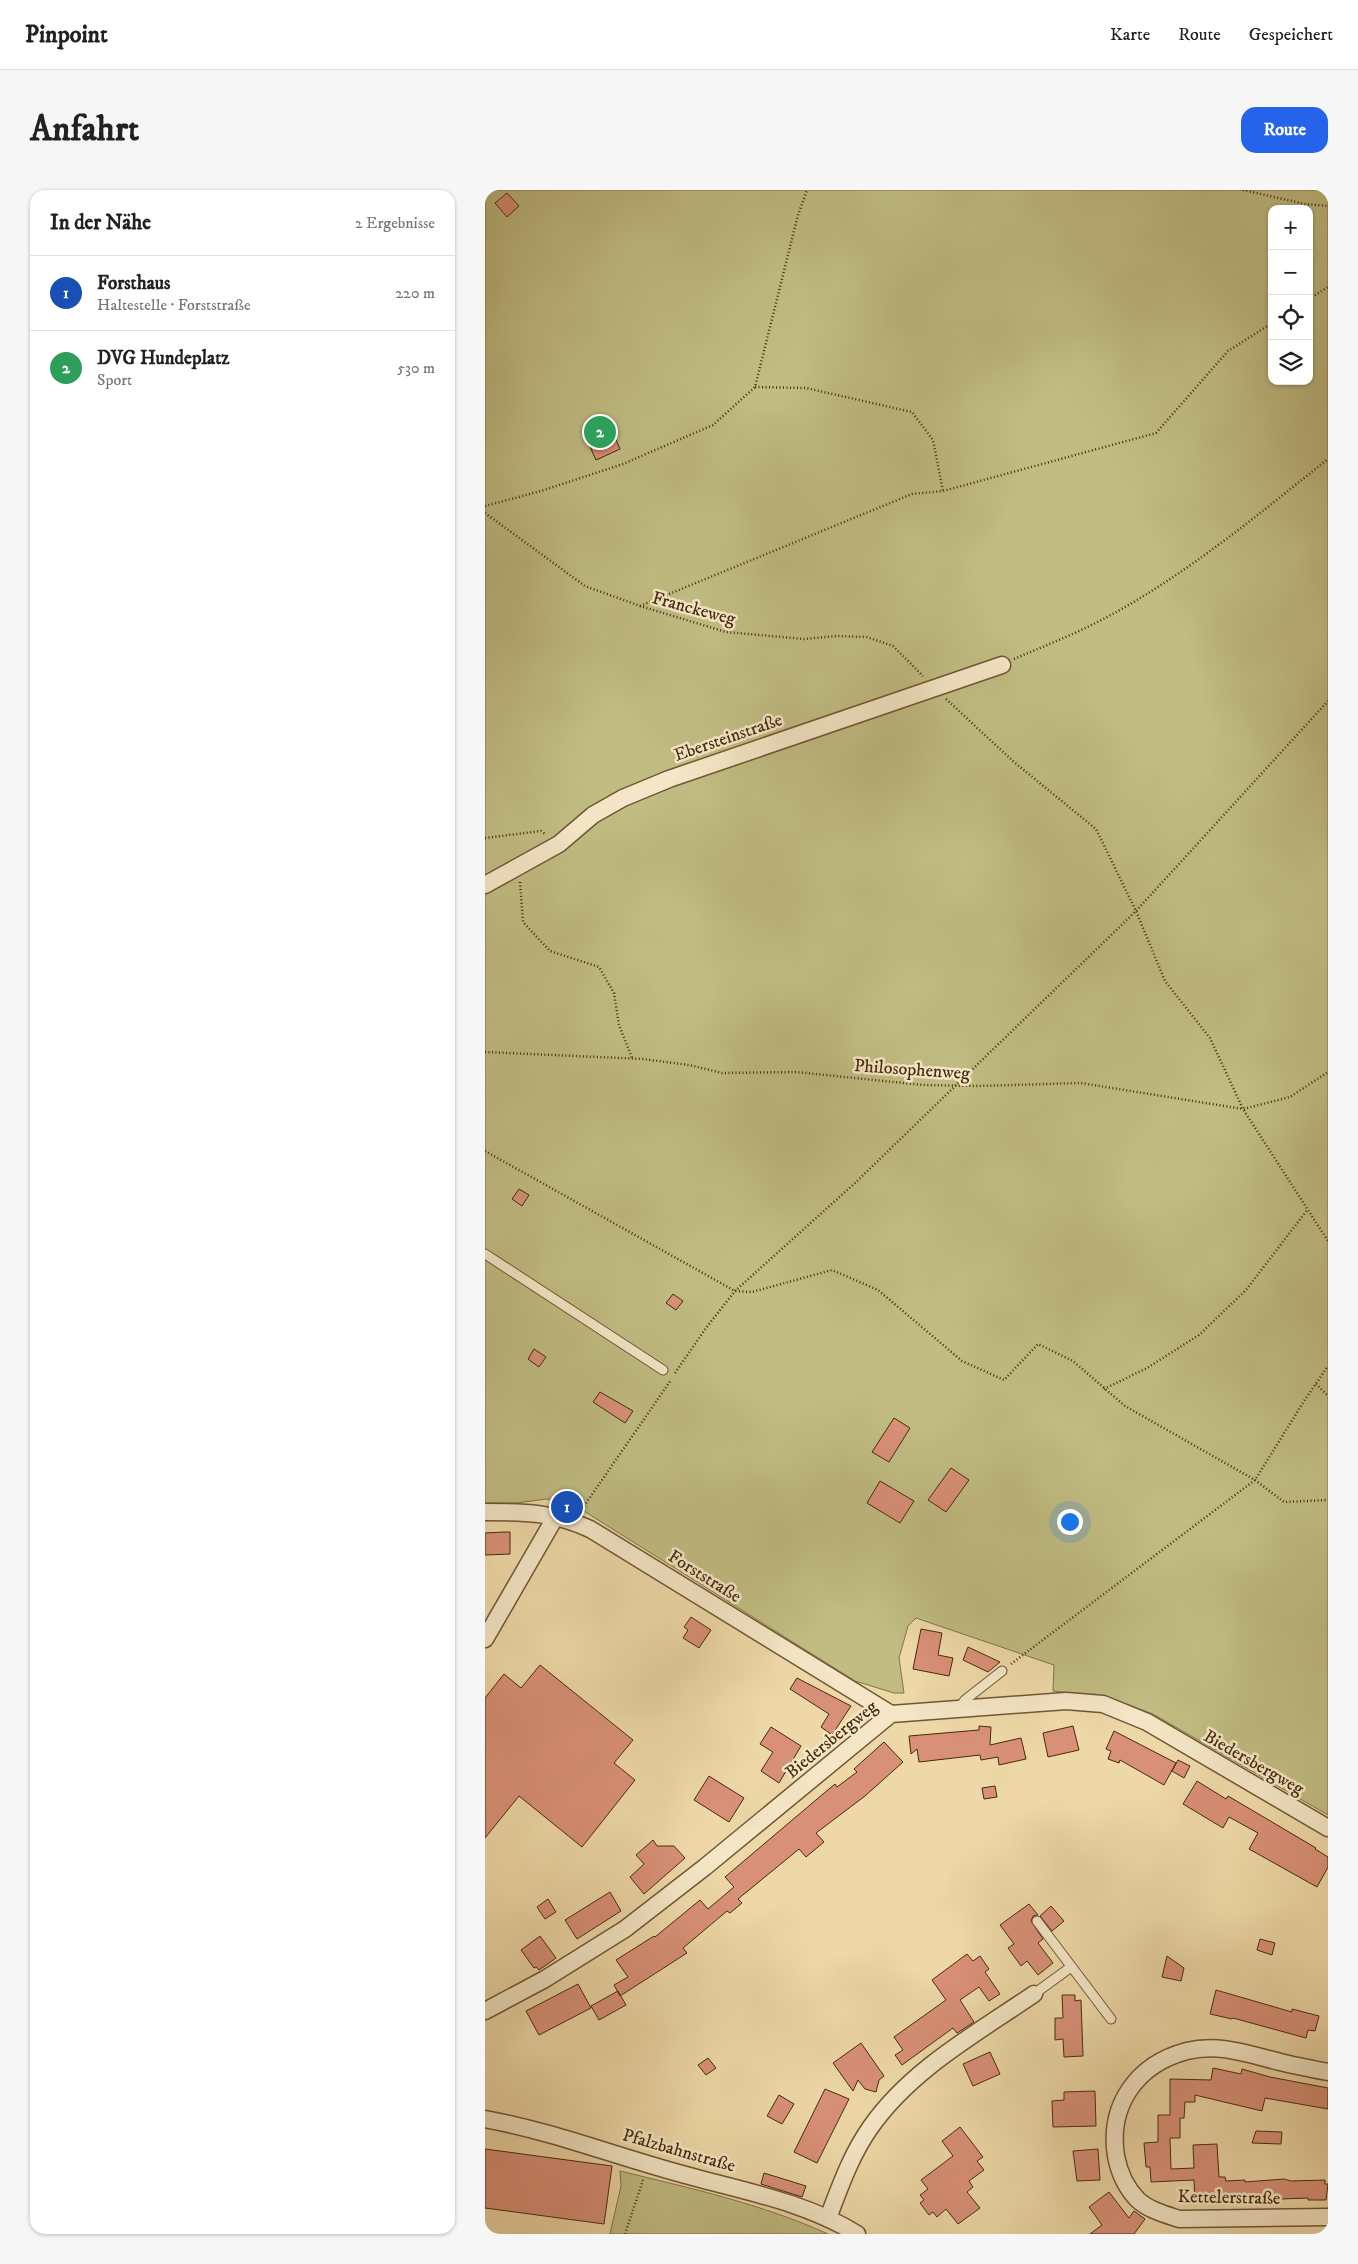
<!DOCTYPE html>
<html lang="de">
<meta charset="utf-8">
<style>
:root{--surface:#fff;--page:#f6f6f6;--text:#202124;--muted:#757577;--line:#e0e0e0;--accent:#2563eb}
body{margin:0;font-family:"IM FELL DW Pica",serif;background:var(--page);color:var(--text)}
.controls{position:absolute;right:15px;top:15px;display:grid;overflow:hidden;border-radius:10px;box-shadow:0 1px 4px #0004}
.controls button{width:45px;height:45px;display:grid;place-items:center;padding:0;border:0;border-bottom:1px solid var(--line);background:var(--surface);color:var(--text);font:25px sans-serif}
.you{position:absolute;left:584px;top:1331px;width:18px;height:18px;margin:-12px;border:4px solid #fff;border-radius:50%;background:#1a73e8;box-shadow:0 0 0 8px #1a73e833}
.badge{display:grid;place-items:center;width:32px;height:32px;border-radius:50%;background:var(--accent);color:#fff;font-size:16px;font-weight:700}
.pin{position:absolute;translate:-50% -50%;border:2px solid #fff;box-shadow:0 1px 5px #0006}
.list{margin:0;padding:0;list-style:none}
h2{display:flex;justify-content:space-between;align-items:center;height:65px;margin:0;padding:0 20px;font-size:21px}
h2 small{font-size:16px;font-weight:400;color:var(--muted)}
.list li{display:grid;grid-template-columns:32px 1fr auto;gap:15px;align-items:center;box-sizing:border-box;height:75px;padding:0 20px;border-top:1px solid var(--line)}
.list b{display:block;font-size:19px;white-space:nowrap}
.list p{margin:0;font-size:16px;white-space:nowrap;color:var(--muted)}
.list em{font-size:16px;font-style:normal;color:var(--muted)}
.icon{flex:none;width:28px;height:28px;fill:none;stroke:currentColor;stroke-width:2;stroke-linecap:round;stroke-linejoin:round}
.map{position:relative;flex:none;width:843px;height:2044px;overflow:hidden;border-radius:15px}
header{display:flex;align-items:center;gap:30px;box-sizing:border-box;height:70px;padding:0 25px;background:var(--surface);border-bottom:1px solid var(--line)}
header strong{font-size:24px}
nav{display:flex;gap:28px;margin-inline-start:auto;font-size:18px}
.intro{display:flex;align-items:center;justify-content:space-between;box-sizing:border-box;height:120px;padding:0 30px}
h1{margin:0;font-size:35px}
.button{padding:12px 22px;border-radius:15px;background:var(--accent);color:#fff;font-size:18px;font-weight:700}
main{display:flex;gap:30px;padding:0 30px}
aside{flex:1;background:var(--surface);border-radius:15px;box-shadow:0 1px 4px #0004}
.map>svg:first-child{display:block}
</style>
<header>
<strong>Pinpoint</strong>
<nav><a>Karte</a><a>Route</a><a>Gespeichert</a></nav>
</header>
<div class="intro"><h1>Anfahrt</h1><a class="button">Route</a></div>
<main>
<aside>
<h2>In der Nähe<small>2 Ergebnisse</small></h2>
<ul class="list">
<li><span class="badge" style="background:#1a4fb4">1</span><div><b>Forsthaus</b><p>Haltestelle · Forststraße</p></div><em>220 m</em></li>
<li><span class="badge" style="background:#2e9e5b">2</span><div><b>DVG Hundeplatz</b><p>Sport</p></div><em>530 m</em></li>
</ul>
</aside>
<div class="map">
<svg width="843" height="2044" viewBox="0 0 843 2044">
<rect width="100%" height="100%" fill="#eed8a7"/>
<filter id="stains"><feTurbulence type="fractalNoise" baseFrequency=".004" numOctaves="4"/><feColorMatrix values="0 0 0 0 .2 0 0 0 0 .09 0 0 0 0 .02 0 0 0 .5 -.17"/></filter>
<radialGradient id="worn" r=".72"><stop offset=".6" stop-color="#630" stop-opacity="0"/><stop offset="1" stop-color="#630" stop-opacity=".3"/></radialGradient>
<path fill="#c0bc82" stroke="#837347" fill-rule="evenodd" d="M 0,0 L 843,0 L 843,1625 L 668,1524 L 623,1507 L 568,1501 L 569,1475 L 431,1428 L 423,1436 L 414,1468 L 419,1503 L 409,1503 L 370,1491 L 102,1323 L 88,1311 L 61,1309 L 32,1313 L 0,1313 ZM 787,19 L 824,19 L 824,191 L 787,191 Z
M 135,1981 C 205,1998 277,2014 343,2044 L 125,2044 L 136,1996 Z"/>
<path fill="#d99078" stroke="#462a0c" d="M 22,3 L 34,16 L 22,27 L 10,13 Z
M 126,239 L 135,259 L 111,270 L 102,250 Z
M 34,999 L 44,1005 L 37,1016 L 27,1009 Z
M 188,1104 L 198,1111 L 191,1120 L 181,1113 Z
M 49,1159 L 61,1167 L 54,1177 L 43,1169 Z
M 115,1202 L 148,1221 L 140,1233 L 108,1212 Z
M 409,1228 L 425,1238 L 404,1272 L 387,1262 Z
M 466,1278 L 484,1290 L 461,1322 L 443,1310 Z
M 395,1291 L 429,1311 L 415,1333 L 382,1313 Z
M 18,1342 L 25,1342 L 25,1364 L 0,1365 L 0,1343 Z
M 206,1427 L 226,1440 L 214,1458 L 198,1448 L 203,1440 L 199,1437 Z
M 436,1439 L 457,1443 L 453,1465 L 468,1468 L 464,1486 L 428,1479 Z
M 483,1457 L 515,1472 L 503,1482 L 478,1470 Z
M 55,1475 L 148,1550 L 129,1573 L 150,1590 L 97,1657 L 34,1606 L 0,1648 L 0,1508 L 19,1484 L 36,1498 Z
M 312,1488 L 366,1516 L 347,1545 L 336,1537 L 344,1524 L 305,1499 Z
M 494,1536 L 506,1537 L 505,1555 L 536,1548 L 541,1569 L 514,1575 L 513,1567 L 496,1570 L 495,1565 L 434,1572 L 432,1559 L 426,1564 L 424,1546 L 494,1540 Z
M 588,1536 L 594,1560 L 563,1567 L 558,1543 Z
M 286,1537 L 316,1556 L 294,1593 L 276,1581 L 288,1562 L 275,1554 Z
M 629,1541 L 691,1573 L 679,1595 L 635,1570 L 634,1573 L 623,1569 L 626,1561 L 621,1559 Z
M 399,1552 L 418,1572 L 380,1606 L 331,1643 L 339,1652 L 321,1667 L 314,1659 L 253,1709 L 257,1713 L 245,1723 L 242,1721 L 198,1758 L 202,1763 L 135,1806 L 129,1795 L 143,1787 L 131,1770 L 169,1746 L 170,1747 L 215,1710 L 223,1719 L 249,1697 L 240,1687 L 338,1604 L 350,1594 L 352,1597 L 372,1582 L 369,1579 Z
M 693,1570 L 705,1576 L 699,1588 L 687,1581 Z
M 224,1586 L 259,1608 L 244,1632 L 209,1610 Z
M 712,1591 L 741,1609 L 743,1606 L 831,1658 L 830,1659 L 843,1667 L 843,1677 L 832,1697 L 764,1659 L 773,1643 L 744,1627 L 738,1638 L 698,1614 Z
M 510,1596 L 512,1607 L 499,1609 L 497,1598 Z
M 168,1650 L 172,1656 L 189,1656 L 200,1668 L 159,1704 L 145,1687 L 159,1674 L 151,1665 Z
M 125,1702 L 136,1721 L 92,1749 L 80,1730 Z
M 63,1709 L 71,1722 L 60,1729 L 52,1717 Z
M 544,1714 L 553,1725 L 548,1726 L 546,1731 L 558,1749 L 553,1753 L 568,1773 L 553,1785 L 542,1771 L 536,1776 L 523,1758 L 529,1754 L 515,1735 Z
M 566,1716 L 579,1731 L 567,1741 L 555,1726 Z
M 55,1746 L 71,1768 L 54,1780 L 51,1777 L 49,1778 L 36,1760 Z
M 775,1749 L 790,1753 L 787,1765 L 772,1760 Z
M 482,1764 L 488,1771 L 495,1766 L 504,1779 L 500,1782 L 515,1804 L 504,1811 L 494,1797 L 475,1810 L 489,1832 L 472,1843 L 468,1838 L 417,1875 L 410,1865 L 418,1860 L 409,1847 L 461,1810 L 447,1790 Z
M 682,1766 L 699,1778 L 696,1791 L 677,1787 Z
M 93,1794 L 106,1818 L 54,1845 L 41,1821 Z
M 731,1800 L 807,1822 L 807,1819 L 834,1826 L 830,1841 L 823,1840 L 821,1848 L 748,1828 L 747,1829 L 725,1824 Z
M 133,1801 L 141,1815 L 114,1830 L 106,1816 Z
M 577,1805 L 590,1805 L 590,1811 L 596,1810 L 598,1866 L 579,1867 L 578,1849 L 570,1850 L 570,1828 L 578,1828 Z
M 376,1853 L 399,1886 L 394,1890 L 391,1902 L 380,1899 L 373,1890 L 368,1901 L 348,1873 Z
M 505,1862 L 515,1884 L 488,1896 L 478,1874 Z
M 223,1868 L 231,1878 L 221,1885 L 213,1875 Z
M 728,1878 L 756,1884 L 757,1879 L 785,1887 L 843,1898 L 843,1919 L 780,1908 L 777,1921 L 710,1905 L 710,1912 L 700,1912 L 699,1928 L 695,1928 L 695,1948 L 685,1948 L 686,1979 L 709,1978 L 708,1955 L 732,1954 L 734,1987 L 740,1987 L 741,1991 L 760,1990 L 760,1992 L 799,1989 L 806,1991 L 840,1990 L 840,1994 L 843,1994 L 841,2010 L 823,2010 L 823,2008 L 710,2012 L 709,1990 L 666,1992 L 665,1977 L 661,1977 L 659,1953 L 673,1952 L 673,1925 L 685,1925 L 685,1889 L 726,1890 Z
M 340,1899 L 364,1909 L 332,1973 L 309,1962 Z
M 610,1901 L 611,1936 L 568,1937 L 567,1911 L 579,1910 L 579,1902 Z
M 294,1905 L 309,1914 L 297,1934 L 282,1926 Z
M 475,1937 L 498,1967 L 492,1971 L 499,1980 L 484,1991 L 488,1997 L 482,2002 L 495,2018 L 473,2034 L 461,2019 L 452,2027 L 448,2022 L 444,2025 L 435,2013 L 439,2010 L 435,2005 L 443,1999 L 436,1990 L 468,1966 L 457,1951 Z
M 771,1941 L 797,1942 L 796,1954 L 767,1953 Z
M 0,1959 L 127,1976 L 119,2034 L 0,2018 Z
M 613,1959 L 615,1990 L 592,1991 L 588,1961 Z
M 279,1983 L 321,1996 L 317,2007 L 276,1994 Z
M 624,2002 L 644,2028 L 649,2021 L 660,2029 L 649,2044 L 605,2044 L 617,2035 L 604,2017 Z"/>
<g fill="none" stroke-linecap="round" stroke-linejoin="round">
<defs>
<path id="lane" d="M 0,1064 L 178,1180
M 474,1518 L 480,1510 L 517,1481
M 552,1731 L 626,1829
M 549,1804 L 586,1777"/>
<path id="street" d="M 0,695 L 74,654 L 108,625 L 138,608 L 184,589 L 517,475
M 0,1322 C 40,1322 68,1322 105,1339 L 406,1524
M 0,1449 L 71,1326
M 0,1821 L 60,1789 L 140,1739 L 220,1677 L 406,1524 L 581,1511 L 618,1514 L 662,1532 L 843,1638
M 843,1882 C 827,1879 811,1876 795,1872 C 763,1864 734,1853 702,1861 C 652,1874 623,1915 631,1966 C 634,1982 641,1998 653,2010 C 664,2020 679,2024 694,2029 L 843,2027
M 0,1929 C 71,1942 138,1969 208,1987 C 263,2002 322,2013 372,2044
M 343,2028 C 355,1997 366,1965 385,1938 C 425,1880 492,1843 549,1804"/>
</defs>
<use href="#lane" stroke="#705633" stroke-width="11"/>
<use href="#street" stroke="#705633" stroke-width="19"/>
<path stroke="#462a0c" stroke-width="2.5" stroke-dasharray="1 2.5" stroke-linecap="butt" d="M 758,0 L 820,14 L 843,16
M 824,109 L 843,97
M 270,197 L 321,198 L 427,222 L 448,250 L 458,301
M 0,316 L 56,301 L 138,274 L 228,235 L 270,197 L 313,25 L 322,0
M 0,323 L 100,396 L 155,416 L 241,442 L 319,449 L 351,446 L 382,447 L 408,456 L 438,486
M 155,416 L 427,304 L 458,301 L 671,243 L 743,161 L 787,133
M 529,469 C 564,454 600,440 633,421 C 708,379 775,323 843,269
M 461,509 L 529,572 L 611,639 L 651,721 L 680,791 L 725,848 L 758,919 L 843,1051
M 0,648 L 56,641 L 60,644
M 35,692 L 38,732 L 65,761 L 114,777 L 129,803 L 134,835 L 147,868
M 0,862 L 158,869 L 204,875 L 237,883 L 311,882 L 438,895 L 494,896 L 596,893 L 758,919 L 805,907 L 843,882
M 0,961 L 250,1101 L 267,1102 L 347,1080 L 393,1100 L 477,1171 L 519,1190 L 553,1154 L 588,1171 L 640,1216 L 770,1290 L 799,1312 L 843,1310
M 190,1183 L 221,1138 L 250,1101 L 370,993 L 651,721 L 843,511
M 831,1194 L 843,1206
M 619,1199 L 662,1178 L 714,1145 L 761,1100 L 823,1019
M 97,1319 L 186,1190
M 526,1474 L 770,1290 L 821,1208 L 843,1176
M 140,2044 L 158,1990"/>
<use href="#lane" stroke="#f4e6c6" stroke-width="9"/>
<use href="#street" stroke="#f4e6c6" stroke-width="16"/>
</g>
<g text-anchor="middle" stroke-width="5" stroke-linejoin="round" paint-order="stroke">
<g font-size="18" fill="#462a0c" stroke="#f4e6c6">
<text transform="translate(209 418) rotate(15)" y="6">Franckeweg</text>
<text transform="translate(243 547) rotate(-19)" y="6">Ebersteinstraße</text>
<text transform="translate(427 879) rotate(4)" y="6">Philosophenweg</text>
<text transform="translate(220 1386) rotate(32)" y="6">Forststraße</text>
<text transform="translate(346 1549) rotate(-39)" y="6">Biedersbergweg</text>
<text transform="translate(769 1572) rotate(30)" y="6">Biedersbergweg</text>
<text transform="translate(194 1960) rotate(16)" y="6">Pfalzbahnstraße</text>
<text transform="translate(744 2007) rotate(1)" y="6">Kettelerstraße</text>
</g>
</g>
<rect width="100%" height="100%" filter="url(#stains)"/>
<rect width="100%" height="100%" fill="url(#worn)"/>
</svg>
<div class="controls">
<button>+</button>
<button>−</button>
<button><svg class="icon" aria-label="locate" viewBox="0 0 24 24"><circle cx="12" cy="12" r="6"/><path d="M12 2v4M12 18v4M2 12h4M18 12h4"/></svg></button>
<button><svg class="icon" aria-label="layers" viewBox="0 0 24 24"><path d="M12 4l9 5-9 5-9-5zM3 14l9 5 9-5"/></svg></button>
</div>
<div class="you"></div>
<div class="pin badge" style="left:82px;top:1317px;background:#1a4fb4">1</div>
<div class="pin badge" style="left:115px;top:242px;background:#2e9e5b">2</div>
</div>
</main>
